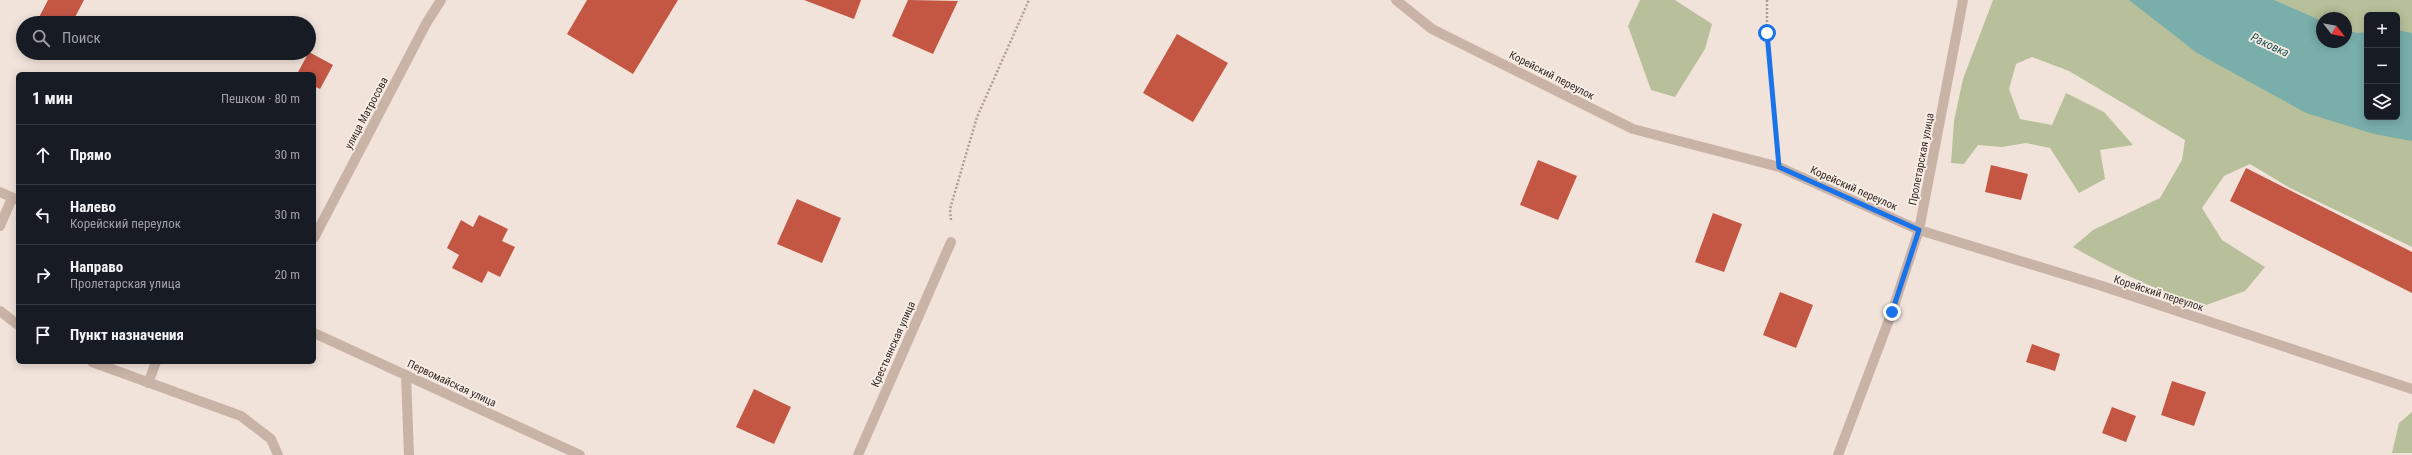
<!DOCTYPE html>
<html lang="ru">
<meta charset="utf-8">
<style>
:root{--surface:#171b24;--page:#242831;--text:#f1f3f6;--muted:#9ea1a6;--line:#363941}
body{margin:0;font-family:"Roboto Condensed",sans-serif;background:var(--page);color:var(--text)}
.controls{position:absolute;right:12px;top:12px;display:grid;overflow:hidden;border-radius:6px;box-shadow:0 2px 10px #0003}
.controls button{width:36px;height:36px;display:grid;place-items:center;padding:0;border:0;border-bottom:1px solid var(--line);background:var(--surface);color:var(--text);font:20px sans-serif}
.compass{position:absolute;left:2316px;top:12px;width:36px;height:36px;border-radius:50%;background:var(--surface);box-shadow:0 2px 10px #0003;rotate:121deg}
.stop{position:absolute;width:12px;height:12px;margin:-9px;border:3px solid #1a73e8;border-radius:50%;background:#fff}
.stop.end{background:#1a73e8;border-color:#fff;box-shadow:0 1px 4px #0008}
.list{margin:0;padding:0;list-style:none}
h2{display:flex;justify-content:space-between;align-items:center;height:52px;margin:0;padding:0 16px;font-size:17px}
h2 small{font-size:13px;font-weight:400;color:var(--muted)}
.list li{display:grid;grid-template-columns:26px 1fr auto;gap:12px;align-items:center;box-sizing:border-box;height:60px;padding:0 16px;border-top:1px solid var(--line)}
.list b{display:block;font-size:15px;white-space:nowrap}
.list p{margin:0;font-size:13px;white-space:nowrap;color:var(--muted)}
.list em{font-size:13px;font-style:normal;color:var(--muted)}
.icon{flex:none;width:22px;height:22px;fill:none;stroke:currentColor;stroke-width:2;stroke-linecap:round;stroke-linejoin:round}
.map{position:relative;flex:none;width:2412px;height:455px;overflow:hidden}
.search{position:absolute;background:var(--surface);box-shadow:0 2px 10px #0003;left:16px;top:16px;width:300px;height:44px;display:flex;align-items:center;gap:10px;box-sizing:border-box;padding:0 14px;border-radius:22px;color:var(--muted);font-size:15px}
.panel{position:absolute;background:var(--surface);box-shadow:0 2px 10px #0003;left:16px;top:72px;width:300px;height:292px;border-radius:6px}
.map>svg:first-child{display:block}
</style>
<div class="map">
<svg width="2412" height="455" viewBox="0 0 2412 455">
<rect width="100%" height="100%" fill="#f1e3da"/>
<path fill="#b7c09a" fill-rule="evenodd" d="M 1640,0 L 1675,0 L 1712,24 L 1705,49 L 1675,97 L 1651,90 L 1628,26 Z
M 1993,0 L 2412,0 L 2412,247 L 2290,188 L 2250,164 L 2224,176 L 2202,208 L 2222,240 L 2265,267 L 2245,291 L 2201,307 C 2157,289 2114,271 2073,247 L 2093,230 L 2160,198 L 2182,160 L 2185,140 L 2069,71 L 2032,57 L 2016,64 L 2009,89 L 2020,119 L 2052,125 L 2066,93 L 2104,112 L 2133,145 L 2100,150 L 2105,179 L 2079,193 L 2050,148 L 2026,143 L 2002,147 L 1978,145 L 1964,164 L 1951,163 L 1954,121 L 1963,79 ZM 2367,15 L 2397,15 L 2397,117 L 2367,117 ZM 2322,18 L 2346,18 L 2346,42 L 2322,42 Z
M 2412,412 L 2412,453 L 2392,453 L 2399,423 Z"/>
<path fill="#79aeaa" d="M 2129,0 L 2274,0 L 2322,21 L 2322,42 L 2346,42 L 2346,30 L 2357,33 L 2367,32 L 2367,117 L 2397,117 L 2397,30 L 2412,33 L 2412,141 L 2374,134 L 2306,113 L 2197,53 Z"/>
<path fill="#c45644" d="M 48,0 L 84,0 L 72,23 L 36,23 Z
M 587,0 L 678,0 L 633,74 L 567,34 Z
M 804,0 L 861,0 L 854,19 Z
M 908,0 L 958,1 L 933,54 L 892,36 Z
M 1177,34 L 1228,63 L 1193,122 L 1143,93 Z
M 309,52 L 333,65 L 320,89 L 314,86 L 314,74 L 297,74 Z
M 1538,160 L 1577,176 L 1558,220 L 1520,205 Z
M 1991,165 L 2028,174 L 2021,200 L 1985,192 Z
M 2246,168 L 2412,252 L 2412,293 L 2230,201 Z
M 797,199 L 841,218 L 822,263 L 777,244 Z
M 1713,213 L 1742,224 L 1724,272 L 1695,262 Z
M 479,215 L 508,229 L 502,241 L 515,247 L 500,277 L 488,271 L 482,283 L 452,268 L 459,255 L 447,248 L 461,220 L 473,227 Z
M 1780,292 L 1813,305 L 1796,348 L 1763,335 Z
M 2032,344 L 2060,354 L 2055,371 L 2026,362 Z
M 2172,381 L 2206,392 L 2194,426 L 2161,415 Z
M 754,389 L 791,407 L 774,444 L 736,427 Z
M 2112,407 L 2136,416 L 2126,442 L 2102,433 Z"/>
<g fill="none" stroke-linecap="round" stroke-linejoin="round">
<path stroke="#b49c90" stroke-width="2.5" stroke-dasharray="2 2" stroke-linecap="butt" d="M 1767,0 L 1767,33 L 1777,143
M 951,220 L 950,209 L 977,117 L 1029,0"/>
<path stroke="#c9b2a6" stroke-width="10" d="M 1396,0 L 1432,29 L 1633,129 L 1779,167 L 1919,230 L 2102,286 L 2412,389
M 0,226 L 12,198
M 314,238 L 427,22 L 441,0
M 0,311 L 18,325
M 92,362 L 241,416 L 271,439 L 278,455
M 406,375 L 409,455
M 148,383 L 156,362
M 858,455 L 951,242"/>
<path stroke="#c9b2a6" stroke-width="10" d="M 0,192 L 18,200
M 314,333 L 580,455
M 1838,455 L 1892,312 L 1919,230 L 1963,0"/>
</g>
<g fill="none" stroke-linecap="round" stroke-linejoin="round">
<path stroke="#1a73e8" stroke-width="5" d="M 1767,33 L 1779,167 L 1919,230 L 1892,312"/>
</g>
<g text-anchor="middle" stroke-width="3.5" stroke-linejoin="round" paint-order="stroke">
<g font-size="11" fill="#352a27" stroke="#f9eee6">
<text transform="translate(1552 75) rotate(27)" y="4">Корейский переулок</text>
<text transform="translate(366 113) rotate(-62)" y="4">улица Матросова</text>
<text transform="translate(1921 159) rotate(-79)" y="4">Пролетарская улица</text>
<text transform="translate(1854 188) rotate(24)" y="4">Корейский переулок</text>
<text transform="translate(2159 293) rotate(18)" y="4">Корейский переулок</text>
<text transform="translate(893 344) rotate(-66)" y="4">Крестьянская улица</text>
<text transform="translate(452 383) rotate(25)" y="4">Первомайская улица</text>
</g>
<g font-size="12" font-style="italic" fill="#1d5553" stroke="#f9eee6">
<text transform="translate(2270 45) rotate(25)" y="4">Раковка</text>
</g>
</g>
</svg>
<div class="controls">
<button>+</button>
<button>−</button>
<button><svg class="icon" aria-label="layers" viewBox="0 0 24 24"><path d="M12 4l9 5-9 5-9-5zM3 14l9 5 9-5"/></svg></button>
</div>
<svg class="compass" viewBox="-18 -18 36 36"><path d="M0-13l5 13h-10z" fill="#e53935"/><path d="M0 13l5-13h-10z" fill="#9ea1a6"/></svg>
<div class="stop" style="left:1767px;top:33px"></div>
<div class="stop end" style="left:1892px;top:312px"></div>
<div class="search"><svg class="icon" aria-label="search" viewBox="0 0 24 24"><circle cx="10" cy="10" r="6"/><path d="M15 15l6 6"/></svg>Поиск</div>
<section class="panel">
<h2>1 мин<small>Пешком · 80 m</small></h2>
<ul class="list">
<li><svg class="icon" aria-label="ahead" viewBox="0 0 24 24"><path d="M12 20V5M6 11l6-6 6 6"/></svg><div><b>Прямо</b></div><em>30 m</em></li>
<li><svg class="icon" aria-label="left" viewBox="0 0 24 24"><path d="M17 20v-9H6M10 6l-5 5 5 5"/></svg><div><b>Налево</b><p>Корейский переулок</p></div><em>30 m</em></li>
<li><svg class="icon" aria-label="right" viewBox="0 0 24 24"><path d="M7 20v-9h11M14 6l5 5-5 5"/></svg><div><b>Направо</b><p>Пролетарская улица</p></div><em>20 m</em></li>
<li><svg class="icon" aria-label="arrive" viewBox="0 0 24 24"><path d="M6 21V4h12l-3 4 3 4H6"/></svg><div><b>Пункт назначения</b></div></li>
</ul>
</section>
</div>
